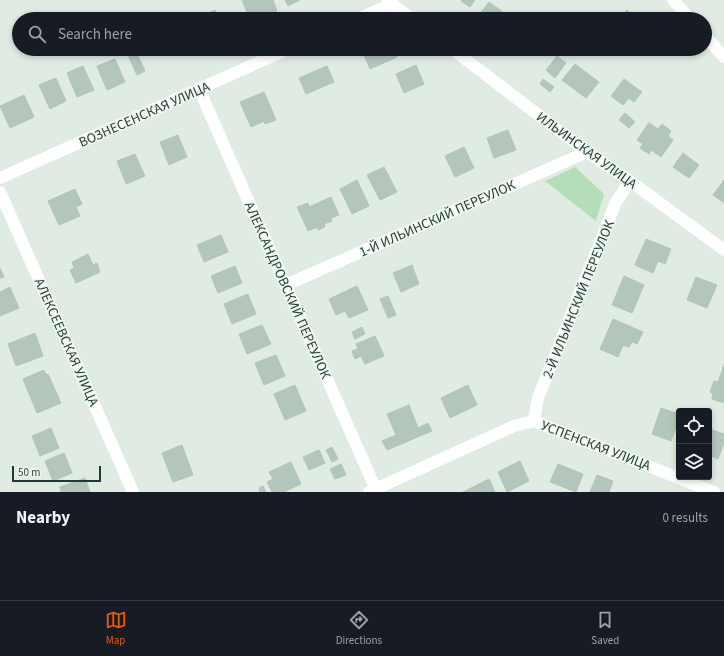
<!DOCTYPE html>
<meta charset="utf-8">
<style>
:root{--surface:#171b24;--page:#20242c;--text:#f1f3f6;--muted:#9ea1a6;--line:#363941;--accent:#ea580c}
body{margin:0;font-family:"Source Sans 3",sans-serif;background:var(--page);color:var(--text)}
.controls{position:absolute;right:12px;bottom:12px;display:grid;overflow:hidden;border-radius:4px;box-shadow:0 2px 6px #0003}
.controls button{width:36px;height:36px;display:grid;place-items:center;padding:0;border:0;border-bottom:1px solid var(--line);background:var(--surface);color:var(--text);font:20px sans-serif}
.scale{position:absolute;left:12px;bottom:10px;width:89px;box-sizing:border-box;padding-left:4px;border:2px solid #1f3b2f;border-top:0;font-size:11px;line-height:14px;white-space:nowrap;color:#1f3b2f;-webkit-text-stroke:3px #eff7f2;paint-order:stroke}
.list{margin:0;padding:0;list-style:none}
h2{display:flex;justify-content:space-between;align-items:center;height:52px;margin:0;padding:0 16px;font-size:17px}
h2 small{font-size:13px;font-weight:400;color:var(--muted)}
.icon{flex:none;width:22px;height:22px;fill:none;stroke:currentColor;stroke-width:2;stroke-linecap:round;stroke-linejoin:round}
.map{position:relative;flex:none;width:724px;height:492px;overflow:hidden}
.search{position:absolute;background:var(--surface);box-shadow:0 2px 6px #0003;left:12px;right:12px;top:12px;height:44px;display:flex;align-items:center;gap:10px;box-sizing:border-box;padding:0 14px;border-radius:22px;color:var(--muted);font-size:15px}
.sheet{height:108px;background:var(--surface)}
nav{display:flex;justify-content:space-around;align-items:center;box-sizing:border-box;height:56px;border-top:1px solid var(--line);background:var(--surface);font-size:11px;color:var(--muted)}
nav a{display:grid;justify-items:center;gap:2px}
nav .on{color:var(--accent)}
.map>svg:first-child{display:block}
</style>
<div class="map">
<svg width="724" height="492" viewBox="0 0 724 492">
<rect width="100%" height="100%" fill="#dfebe3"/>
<path fill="#b6ddba" d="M 575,167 L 604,194 L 596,221 L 545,181 Z"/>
<path fill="#b4c6bc" stroke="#b1c5b9" d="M 242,0 L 273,0 L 277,11 L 257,19 L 250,19 Z
M 285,0 L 300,0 L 288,6 Z
M 462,0 L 475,0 L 470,7 L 461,1 Z
M 489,2 L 508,16 L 506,19 L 484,19 L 479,15 Z
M 215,10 L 219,19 L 195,19 Z
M 627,10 L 635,18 L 633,19 L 618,19 Z
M 135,49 L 145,71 L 137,75 L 127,53 Z
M 366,49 L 394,49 L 397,57 L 370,69 L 362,51 Z
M 557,56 L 566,63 L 555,78 L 546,70 Z
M 115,59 L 125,82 L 107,90 L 97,66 Z
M 575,64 L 599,82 L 586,98 L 562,80 Z
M 416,65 L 424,84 L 404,93 L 396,74 Z
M 83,66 L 94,90 L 77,97 L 67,73 Z
M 327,66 L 334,82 L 306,94 L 299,78 Z
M 56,78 L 66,101 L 50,109 L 39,85 Z
M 543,79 L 554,87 L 550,92 L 540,84 Z
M 624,79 L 642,92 L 634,102 L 629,98 L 623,105 L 611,96 Z
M 264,92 L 276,120 L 265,124 L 264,121 L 251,127 L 240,102 Z
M 24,95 L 34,117 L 10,128 L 0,106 Z
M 625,113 L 635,122 L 629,128 L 619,120 Z
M 649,123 L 658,129 L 662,124 L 671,131 L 668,136 L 673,140 L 661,157 L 651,150 L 649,154 L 640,148 L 643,144 L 637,140 Z
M 508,130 L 516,150 L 494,158 L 487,138 Z
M 178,135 L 187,157 L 169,165 L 160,142 Z
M 464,147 L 474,168 L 455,177 L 445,156 Z
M 683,153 L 699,165 L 689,178 L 673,167 Z
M 135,154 L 145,176 L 126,184 L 117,161 Z
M 384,167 L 397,192 L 380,200 L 367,175 Z
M 357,180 L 369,206 L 352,214 L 340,189 Z
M 724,180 L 724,203 L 713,195 Z
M 75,189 L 82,204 L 76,207 L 80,216 L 59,225 L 48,201 Z
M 331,197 L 339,215 L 331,218 L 332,221 L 324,224 L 325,227 L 318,230 L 317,227 L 308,231 L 297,207 L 308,203 L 309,207 Z
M 221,235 L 228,252 L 204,262 L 197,245 Z
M 646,239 L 671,249 L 665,264 L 658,261 L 653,273 L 635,265 Z
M 88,254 L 93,265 L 97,263 L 100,272 L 76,283 L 70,270 L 74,268 L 72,262 Z
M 412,265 L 419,284 L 401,292 L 393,273 Z
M 235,266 L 242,283 L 218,293 L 211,276 Z
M 0,268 L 4,277 L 0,278 Z
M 624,276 L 644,285 L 632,313 L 612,305 Z
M 696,277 L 717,285 L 707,308 L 687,300 Z
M 357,286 L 368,310 L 349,318 L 345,311 L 336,315 L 329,299 Z
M 10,287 L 19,308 L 0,316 L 0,292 Z
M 248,294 L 256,314 L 232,324 L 224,304 Z
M 388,296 L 396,315 L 388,318 L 380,299 Z
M 613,319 L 643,332 L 637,344 L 632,342 L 629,347 L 623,345 L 618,357 L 600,349 Z
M 262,325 L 271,344 L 247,354 L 239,334 Z
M 362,327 L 365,334 L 355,339 L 352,332 Z
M 35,333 L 43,356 L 16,366 L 8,344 Z
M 375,336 L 384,356 L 365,364 L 361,356 L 355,359 L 352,351 L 358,349 L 356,344 Z
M 276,355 L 285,376 L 264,385 L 255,363 Z
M 724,365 L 724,403 L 712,399 L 713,394 L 710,392 L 714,381 L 718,382 Z
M 44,370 L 46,375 L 48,374 L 61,403 L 37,413 L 23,379 Z
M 295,385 L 306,411 L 285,420 L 274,394 Z
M 468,385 L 477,405 L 450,418 L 441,398 Z
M 409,405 L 418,428 L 428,423 L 432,431 L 387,450 L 382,441 L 396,435 L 387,414 Z
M 661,408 L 679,414 L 679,419 L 671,441 L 652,434 Z
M 51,428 L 59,448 L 40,456 L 32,436 Z
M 709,429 L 724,434 L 724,443 L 718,459 L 709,455 Z
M 182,445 L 193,475 L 173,482 L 162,453 Z
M 332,447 L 338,459 L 332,462 L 326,450 Z
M 319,450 L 325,463 L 309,470 L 303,457 Z
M 64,453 L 72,473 L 53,481 L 45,461 Z
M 520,461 L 529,481 L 507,492 L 498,472 Z
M 291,462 L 301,484 L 284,492 L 272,492 L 267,482 L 273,479 L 269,472 Z
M 341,464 L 346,475 L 335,479 L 330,469 Z
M 558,464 L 583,474 L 576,492 L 550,482 Z
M 597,475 L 613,481 L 609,492 L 590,492 Z
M 85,478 L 90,492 L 61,492 L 60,487 Z
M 489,479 L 495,492 L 463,492 Z
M 263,486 L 266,492 L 260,492 L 259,488 Z"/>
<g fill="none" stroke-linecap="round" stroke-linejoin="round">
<path stroke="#fff" stroke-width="12" d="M 387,0 L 412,19
M 673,0 L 690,19
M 357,19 L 393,4
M 705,36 L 724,57
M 452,49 L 587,152 L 630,181 L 724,250
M 199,89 L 377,492
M 0,178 L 288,49
M 0,192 L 133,492
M 286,285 L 587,152
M 534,421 L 538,398 L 616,202 L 630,181
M 369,492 L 514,426 L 534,421 L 714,492"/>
</g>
<g text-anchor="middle" stroke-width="3" stroke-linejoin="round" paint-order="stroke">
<g font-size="14" fill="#1f3b2f" stroke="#eff7f2">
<text transform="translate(144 114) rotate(-24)" y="5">ВОЗНЕСЕНСКАЯ УЛИЦА</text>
<text transform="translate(587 150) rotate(36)" y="5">ИЛЬИНСКАЯ УЛИЦА</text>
<text transform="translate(437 218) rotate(-24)" y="5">1-Й ИЛЬИНСКИЙ ПЕРЕУЛОК</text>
<text transform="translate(288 290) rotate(66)" y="5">АЛЕКСАНДРОВСКИЙ ПЕРЕУЛОК</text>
<text transform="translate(578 299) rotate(-68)" y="5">2-Й ИЛЬИНСКИЙ ПЕРЕУЛОК</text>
<text transform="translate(67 342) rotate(66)" y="5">АЛЕКСЕЕВСКАЯ УЛИЦА</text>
<text transform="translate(596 445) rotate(21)" y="5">УСПЕНСКАЯ УЛИЦА</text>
</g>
</g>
</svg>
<div class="controls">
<button><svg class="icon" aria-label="locate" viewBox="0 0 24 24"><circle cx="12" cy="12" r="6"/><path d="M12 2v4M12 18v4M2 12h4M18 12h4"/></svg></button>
<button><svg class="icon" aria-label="layers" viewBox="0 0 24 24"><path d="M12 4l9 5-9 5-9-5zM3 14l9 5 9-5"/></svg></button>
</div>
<div class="scale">50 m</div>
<div class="search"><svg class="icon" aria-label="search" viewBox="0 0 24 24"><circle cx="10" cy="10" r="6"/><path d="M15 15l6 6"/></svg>Search here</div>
</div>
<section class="sheet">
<h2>Nearby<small>0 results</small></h2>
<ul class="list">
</ul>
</section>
<nav>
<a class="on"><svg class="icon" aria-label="map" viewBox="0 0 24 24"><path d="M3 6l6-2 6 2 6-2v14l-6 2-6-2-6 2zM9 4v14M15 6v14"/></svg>Map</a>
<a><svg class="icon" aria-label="directions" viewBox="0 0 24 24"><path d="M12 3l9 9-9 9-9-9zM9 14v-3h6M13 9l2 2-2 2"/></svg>Directions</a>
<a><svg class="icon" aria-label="saved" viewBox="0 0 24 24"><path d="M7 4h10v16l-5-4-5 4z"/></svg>Saved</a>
</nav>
